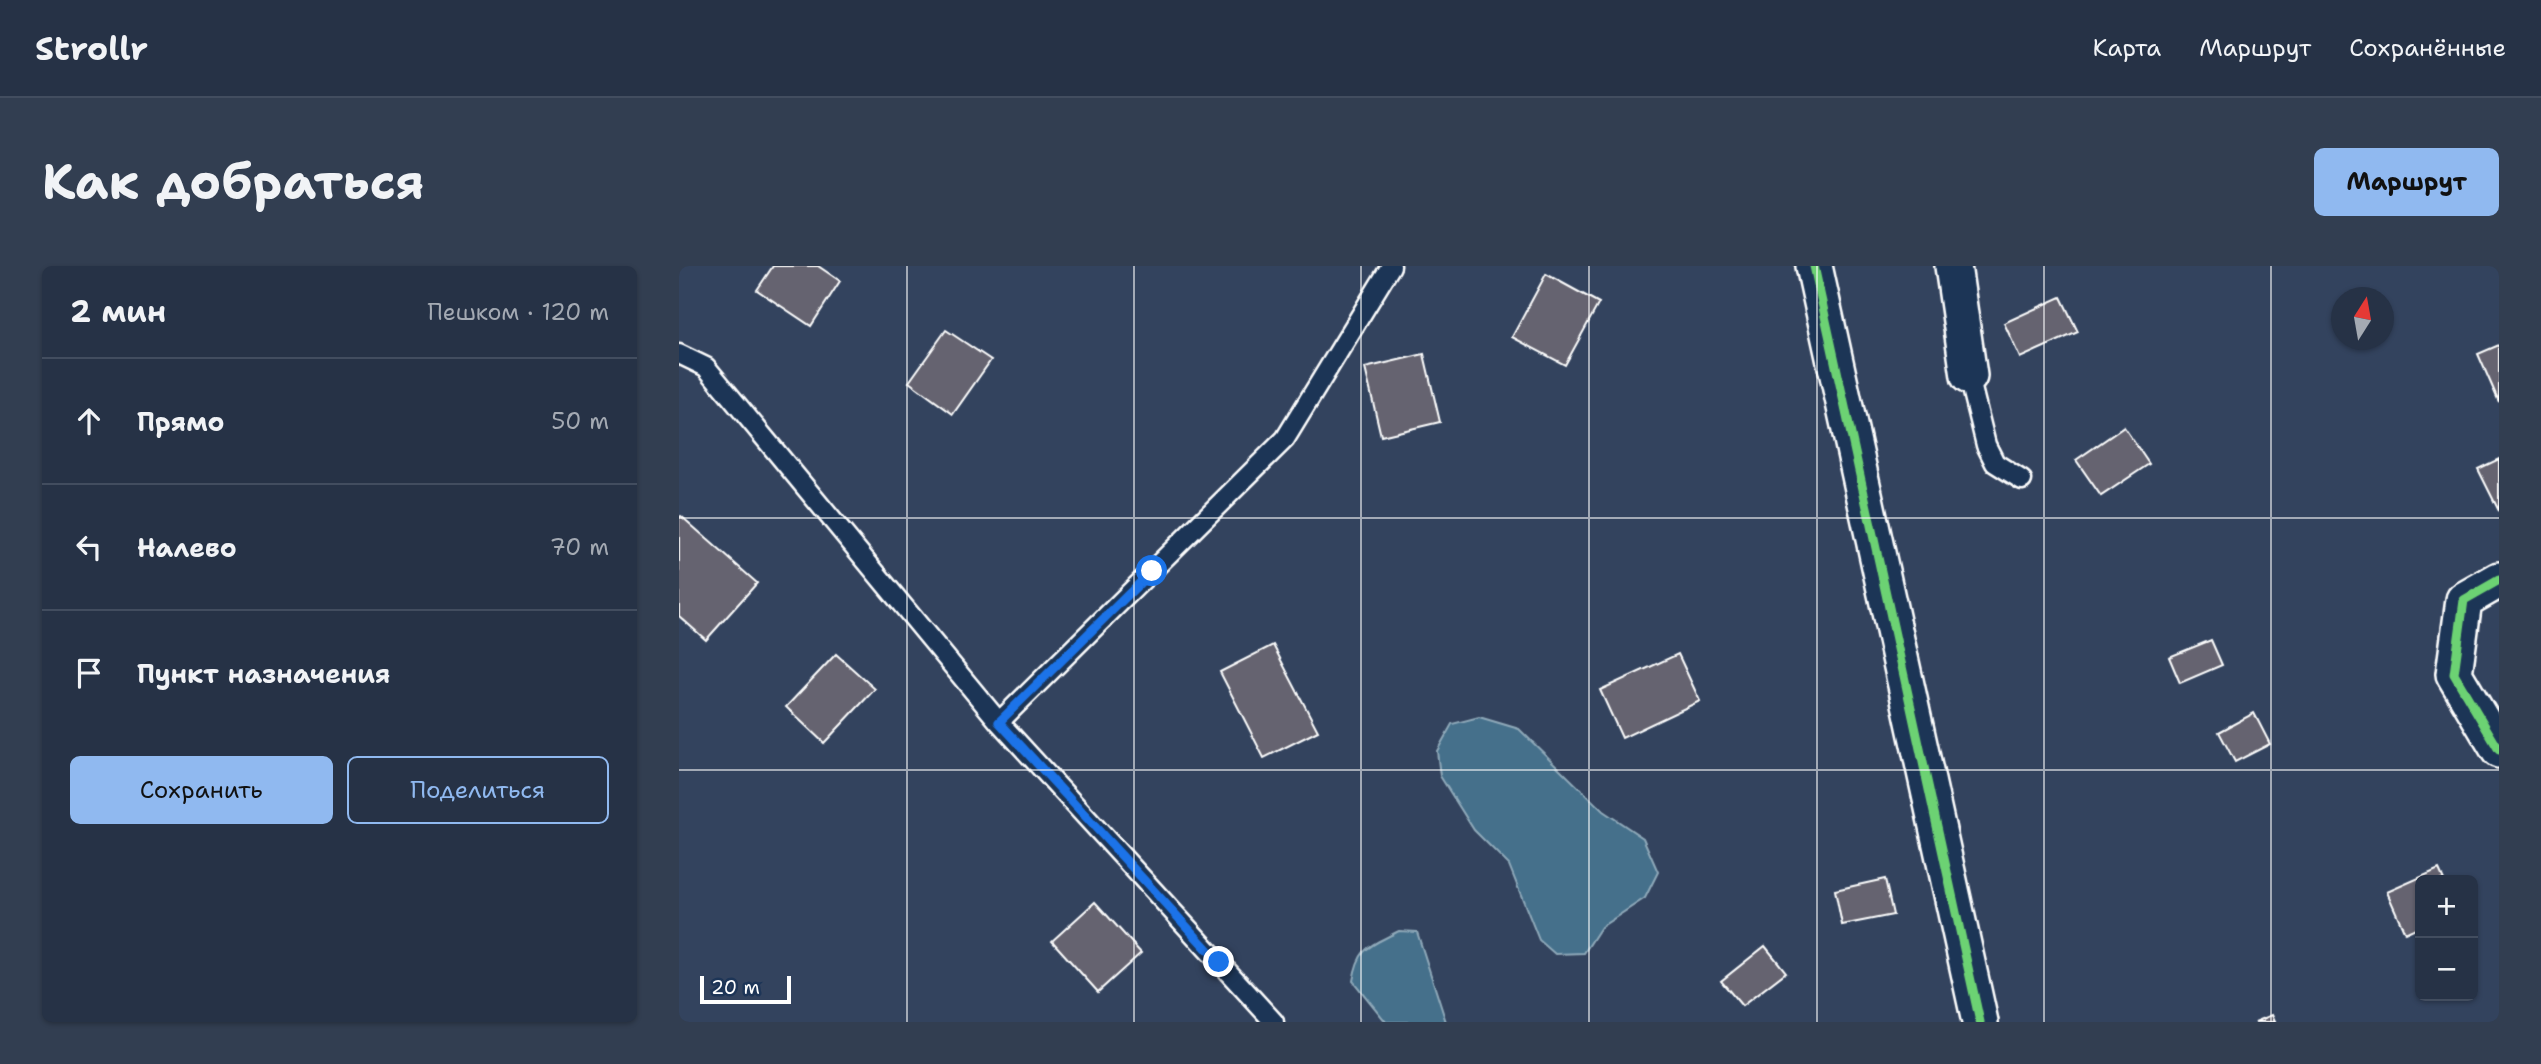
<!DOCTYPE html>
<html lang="ru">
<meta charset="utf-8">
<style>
:root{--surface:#263246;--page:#323e51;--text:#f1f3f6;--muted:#a4aab3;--line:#424d5f;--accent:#90b9f0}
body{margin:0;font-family:"Shantell Sans",sans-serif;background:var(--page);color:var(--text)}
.controls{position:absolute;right:21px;bottom:21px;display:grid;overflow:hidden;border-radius:10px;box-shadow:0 2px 5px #0004}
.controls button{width:63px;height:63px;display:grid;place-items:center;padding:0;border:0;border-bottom:2px solid var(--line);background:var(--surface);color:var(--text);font:35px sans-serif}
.compass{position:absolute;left:1652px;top:21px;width:63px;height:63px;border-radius:50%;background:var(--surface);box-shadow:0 2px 5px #0004;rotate:11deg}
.scale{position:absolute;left:21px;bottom:18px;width:91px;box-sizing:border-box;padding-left:7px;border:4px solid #fff;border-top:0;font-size:19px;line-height:24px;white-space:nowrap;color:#fff;-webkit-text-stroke:5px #1d3557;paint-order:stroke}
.stop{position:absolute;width:21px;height:21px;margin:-16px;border:5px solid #1a73e8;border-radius:50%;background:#fff}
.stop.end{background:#1a73e8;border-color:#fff;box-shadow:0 2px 7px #0008}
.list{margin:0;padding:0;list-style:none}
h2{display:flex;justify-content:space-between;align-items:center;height:91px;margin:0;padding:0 28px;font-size:30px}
h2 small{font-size:23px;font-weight:400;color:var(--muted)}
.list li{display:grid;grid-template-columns:46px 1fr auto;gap:21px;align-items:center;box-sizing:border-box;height:126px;padding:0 28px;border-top:2px solid var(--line)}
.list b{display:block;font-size:26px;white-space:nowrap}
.list em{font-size:23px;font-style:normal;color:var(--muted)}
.actions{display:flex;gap:14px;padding:21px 28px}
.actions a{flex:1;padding:16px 0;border:2px solid var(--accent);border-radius:10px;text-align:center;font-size:24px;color:var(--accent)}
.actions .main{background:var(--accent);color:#111}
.icon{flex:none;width:38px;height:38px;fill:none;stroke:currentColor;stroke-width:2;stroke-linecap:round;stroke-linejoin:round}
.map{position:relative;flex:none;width:1820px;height:756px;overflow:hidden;border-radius:10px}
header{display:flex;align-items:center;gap:42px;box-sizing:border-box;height:98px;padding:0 35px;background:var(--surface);border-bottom:2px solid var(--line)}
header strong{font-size:33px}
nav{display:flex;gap:38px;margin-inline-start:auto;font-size:24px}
.intro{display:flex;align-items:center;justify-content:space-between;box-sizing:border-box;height:168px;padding:0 42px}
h1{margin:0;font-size:49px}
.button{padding:18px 32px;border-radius:10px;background:var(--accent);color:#111;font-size:24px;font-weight:700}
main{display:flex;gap:42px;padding:0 42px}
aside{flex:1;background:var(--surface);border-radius:10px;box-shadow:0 2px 5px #0004}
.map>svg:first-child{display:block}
</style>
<header>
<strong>Strollr</strong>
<nav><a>Карта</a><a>Маршрут</a><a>Сохранённые</a></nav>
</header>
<div class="intro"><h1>Как добраться</h1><a class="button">Маршрут</a></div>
<main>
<aside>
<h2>2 мин<small>Пешком · 120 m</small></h2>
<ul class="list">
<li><svg class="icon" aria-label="ahead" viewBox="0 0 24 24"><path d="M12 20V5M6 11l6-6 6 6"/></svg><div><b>Прямо</b></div><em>50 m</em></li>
<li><svg class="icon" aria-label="left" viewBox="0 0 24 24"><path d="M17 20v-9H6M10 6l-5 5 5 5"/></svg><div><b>Налево</b></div><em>70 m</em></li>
<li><svg class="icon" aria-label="arrive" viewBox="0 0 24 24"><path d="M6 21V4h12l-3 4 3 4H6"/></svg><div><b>Пункт назначения</b></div></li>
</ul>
<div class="actions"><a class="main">Сохранить</a><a>Поделиться</a></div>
</aside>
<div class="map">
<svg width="1820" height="756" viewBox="0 0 1820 756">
<rect width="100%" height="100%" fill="#33435e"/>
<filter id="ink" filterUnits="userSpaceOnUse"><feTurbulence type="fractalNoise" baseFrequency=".0143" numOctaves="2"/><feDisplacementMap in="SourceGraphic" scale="14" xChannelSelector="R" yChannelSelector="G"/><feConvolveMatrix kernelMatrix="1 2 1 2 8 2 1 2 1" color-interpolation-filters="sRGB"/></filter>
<g filter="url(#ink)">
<path fill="#446f8b" stroke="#8fa9b9" stroke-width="2" d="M 800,451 L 840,463 L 924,545 L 964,572 L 979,606 L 966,632 L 922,661 L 905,687 L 876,688 L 860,674 L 830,599 L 795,564 L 761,510 L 758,485 L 773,458 Z
M 720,665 L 738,666 L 767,756 L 707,756 L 674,715 C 680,680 690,681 720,665 Z"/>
<path fill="#656470" stroke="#fff" stroke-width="2" d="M 94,0 L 139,0 L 161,15 L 132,60 L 78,24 Z
M 867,8 L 920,37 L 886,99 L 833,71 Z
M 1382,31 L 1399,66 L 1341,92 L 1325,57 Z
M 267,64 L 312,94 L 274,148 L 230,116 Z
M 1820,79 L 1820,136 L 1799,88 Z
M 745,88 L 761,156 L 702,170 L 686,102 Z
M 1445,161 L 1470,198 L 1422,230 L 1397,194 Z
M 1820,193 L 1820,245 L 1799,203 Z
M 2,250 L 78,317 L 27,374 L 0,350 L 0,252 Z
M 1532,374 L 1543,399 L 1501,417 L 1490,391 Z
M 594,379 L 639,465 L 585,492 L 541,406 Z
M 157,388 L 196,423 L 145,477 L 107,441 Z
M 999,388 L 1021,435 L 943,472 L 921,424 Z
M 1575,447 L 1591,478 L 1556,496 L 1540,466 Z
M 1760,603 L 1765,614 L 1741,614 L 1741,660 L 1726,667 L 1708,626 Z
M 1206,613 L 1214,649 L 1163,659 L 1156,624 Z
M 416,636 L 462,687 L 419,726 L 373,675 Z
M 1086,680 L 1107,706 L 1063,740 L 1042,715 Z
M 1593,749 L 1596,756 L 1576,756 Z"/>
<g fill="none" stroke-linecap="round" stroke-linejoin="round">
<defs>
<path id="lane" d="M 0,88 L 27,101 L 320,456 L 595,756
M 1290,110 L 1307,179 L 1316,197 L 1343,214
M 320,456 L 606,173 L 712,0"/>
<path id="street" d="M 1135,0 L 1301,756
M 1274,0 L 1290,110
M 1820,314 L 1785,334 L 1775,408 L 1820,484"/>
</defs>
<use href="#lane" stroke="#fff" stroke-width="23"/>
<use href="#street" stroke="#fff" stroke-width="40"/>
<use href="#lane" stroke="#1d3557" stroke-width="18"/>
<use href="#street" stroke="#1d3557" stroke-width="35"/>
<defs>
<path id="cycleway" d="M 1135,0 L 1301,756
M 1820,314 L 1785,334 L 1775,408 L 1820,484"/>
</defs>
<use href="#cycleway" stroke="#1d3557" stroke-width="13"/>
<use href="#cycleway" stroke="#6cd273" stroke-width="9"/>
</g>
</g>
<g fill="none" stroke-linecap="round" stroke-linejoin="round" filter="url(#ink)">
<path stroke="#1a73e8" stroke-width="9" d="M 473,305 L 320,456 L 540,696"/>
</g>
<path fill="none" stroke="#fff" stroke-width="2" stroke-opacity="0.55" d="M 228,0 L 228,756M 455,0 L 455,756M 682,0 L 682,756M 910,0 L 910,756M 1138,0 L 1138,756M 1365,0 L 1365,756M 1592,0 L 1592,756M 0,252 L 1820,252M 0,504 L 1820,504"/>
</svg>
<div class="controls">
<button>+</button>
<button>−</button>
</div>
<svg class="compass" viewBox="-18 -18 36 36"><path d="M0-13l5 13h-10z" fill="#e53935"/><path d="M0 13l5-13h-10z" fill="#a4aab3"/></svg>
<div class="scale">20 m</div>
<div class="stop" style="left:473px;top:305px"></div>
<div class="stop end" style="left:540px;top:696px"></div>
</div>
</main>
